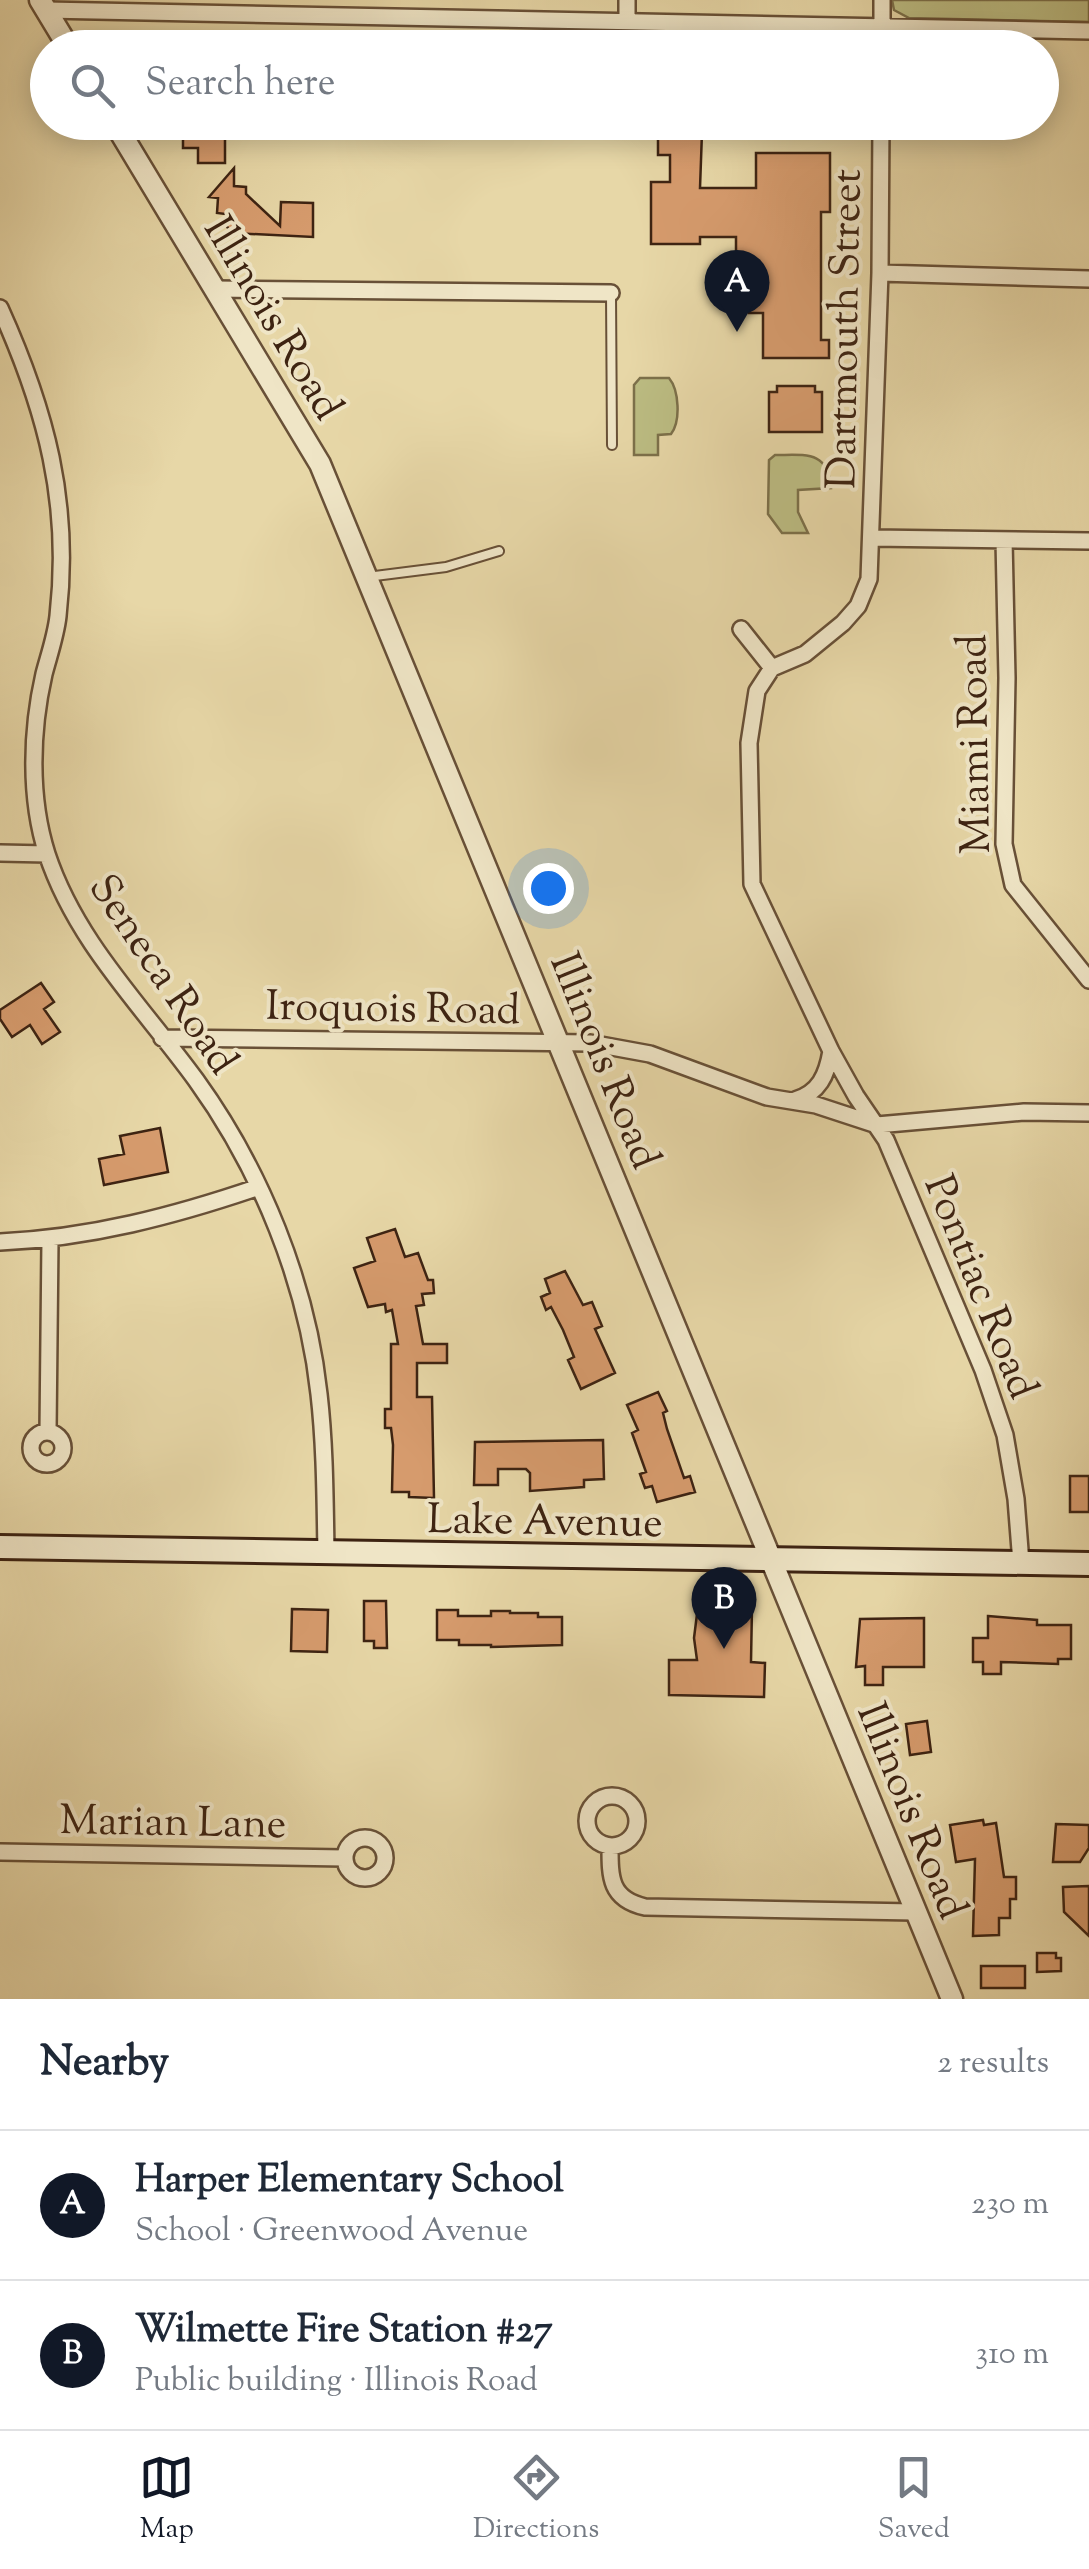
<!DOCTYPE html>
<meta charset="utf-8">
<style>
:root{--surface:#fff;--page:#f2f2f3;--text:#1f2937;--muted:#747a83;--line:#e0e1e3;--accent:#111827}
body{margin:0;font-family:"Sorts Mill Goudy",serif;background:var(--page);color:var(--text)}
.you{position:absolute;left:548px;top:888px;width:35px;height:35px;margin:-25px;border:8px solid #fff;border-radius:50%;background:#1a73e8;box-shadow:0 0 0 15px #1a73e833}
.badge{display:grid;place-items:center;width:65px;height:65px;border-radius:50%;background:var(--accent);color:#fff;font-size:32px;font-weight:700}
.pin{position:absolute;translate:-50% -82px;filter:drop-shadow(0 2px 5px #0008)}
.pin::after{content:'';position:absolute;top:52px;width:35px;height:30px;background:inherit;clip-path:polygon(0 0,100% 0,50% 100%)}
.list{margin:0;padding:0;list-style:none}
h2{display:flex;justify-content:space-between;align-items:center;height:130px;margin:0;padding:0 40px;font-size:42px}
h2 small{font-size:32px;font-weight:400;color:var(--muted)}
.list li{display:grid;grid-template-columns:65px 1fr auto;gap:30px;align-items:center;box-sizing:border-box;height:150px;padding:0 40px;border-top:2px solid var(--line)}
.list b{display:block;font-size:38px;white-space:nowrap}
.list p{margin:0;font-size:32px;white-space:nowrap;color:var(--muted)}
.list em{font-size:32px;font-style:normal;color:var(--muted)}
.icon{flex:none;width:55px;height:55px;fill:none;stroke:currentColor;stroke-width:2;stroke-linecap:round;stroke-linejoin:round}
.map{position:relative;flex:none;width:1089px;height:1999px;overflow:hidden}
.search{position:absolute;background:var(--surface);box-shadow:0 5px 25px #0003;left:30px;right:30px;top:30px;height:110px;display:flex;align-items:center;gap:25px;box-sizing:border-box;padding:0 35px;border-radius:55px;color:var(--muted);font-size:38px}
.sheet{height:430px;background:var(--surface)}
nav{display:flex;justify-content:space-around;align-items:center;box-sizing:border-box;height:140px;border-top:2px solid var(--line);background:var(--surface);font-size:28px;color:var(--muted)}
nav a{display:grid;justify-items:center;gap:5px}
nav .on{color:var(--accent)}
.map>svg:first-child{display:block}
</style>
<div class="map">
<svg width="1089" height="1999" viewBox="0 0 1089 1999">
<rect width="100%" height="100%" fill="#e7d7a7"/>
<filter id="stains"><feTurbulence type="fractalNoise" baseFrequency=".002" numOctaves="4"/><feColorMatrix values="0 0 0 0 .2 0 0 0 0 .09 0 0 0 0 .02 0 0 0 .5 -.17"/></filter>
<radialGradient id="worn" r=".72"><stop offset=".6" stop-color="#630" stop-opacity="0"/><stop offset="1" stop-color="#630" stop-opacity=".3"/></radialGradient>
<path fill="#bcbd83" stroke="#7c704a" stroke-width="2.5" d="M 892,0 L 1089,0 L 1089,22 L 909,18 L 894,10 Z
M 640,378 L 669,378 C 679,390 681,421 671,434 L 658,435 L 658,455 L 634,455 L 634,385 Z
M 775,455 C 806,455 828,450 831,488 L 798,490 L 798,512 L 808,533 L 782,533 L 768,514 L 769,460 Z"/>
<path fill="#d69b6d" stroke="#3d2312" stroke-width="2.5" d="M 183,130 L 225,130 L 225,163 L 198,163 L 198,148 L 183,148 Z
M 658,132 L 702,132 L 700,188 L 756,188 L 756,153 L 830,153 L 830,212 L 821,212 L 821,340 L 829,340 L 829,358 L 763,358 L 763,313 L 749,313 L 749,265 L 736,265 L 736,237 L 700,237 L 700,244 L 651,244 L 651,182 L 670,182 L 670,155 L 658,155 Z
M 234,168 L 234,186 L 246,187 L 246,194 L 280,226 L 281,202 L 313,203 L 313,237 L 231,233 L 226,225 L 226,214 L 217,213 L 218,198 L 209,197 Z
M 777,386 L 815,386 L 815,392 L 822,392 L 822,432 L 769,432 L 769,392 L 777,392 Z
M 41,983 L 54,1002 L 44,1009 L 60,1032 L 42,1044 L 30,1025 L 12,1037 L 0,1019 L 0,1010 Z
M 160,1128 L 168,1172 L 104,1185 L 99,1159 L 124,1154 L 120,1136 Z
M 395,1229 L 405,1257 L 418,1253 L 428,1280 L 433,1280 L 434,1293 L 422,1294 L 424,1305 L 416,1306 L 423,1344 L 447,1344 L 447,1363 L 417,1363 L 417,1397 L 432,1397 L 434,1498 L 409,1497 L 409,1492 L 392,1492 L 393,1445 L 391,1428 L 385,1428 L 385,1409 L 391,1409 L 391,1344 L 398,1344 L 392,1310 L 386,1312 L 385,1304 L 368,1307 L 354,1268 L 375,1261 L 367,1238 Z
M 565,1271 L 583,1305 L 592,1302 L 602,1326 L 595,1329 L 615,1373 L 581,1389 L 568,1360 L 574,1357 L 563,1330 L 551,1307 L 546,1310 L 541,1297 L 550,1293 L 545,1279 Z
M 658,1392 L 667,1411 L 663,1413 L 667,1429 L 684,1478 L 690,1476 L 695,1492 L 657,1502 L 652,1486 L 645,1488 L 640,1474 L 646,1472 L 632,1433 L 638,1430 L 627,1405 Z
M 603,1440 L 604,1479 L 584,1480 L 584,1487 L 530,1491 L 530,1473 L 526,1469 L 498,1469 L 498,1485 L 474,1485 L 475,1442 Z
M 1070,1476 L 1089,1476 L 1089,1512 L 1070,1512 Z
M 364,1601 L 386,1601 L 387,1648 L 374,1648 L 374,1641 L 364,1641 Z
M 698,1606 L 752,1607 L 751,1662 L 765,1663 L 764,1697 L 669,1695 L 669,1660 L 697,1660 L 694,1638 Z
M 292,1609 L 328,1610 L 327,1652 L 291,1651 Z
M 437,1610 L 458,1610 L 458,1616 L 491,1616 L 491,1611 L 510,1611 L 510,1613 L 538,1613 L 538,1617 L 562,1617 L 562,1645 L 491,1647 L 491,1645 L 459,1645 L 459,1640 L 437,1640 Z
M 988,1616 L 1037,1620 L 1037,1625 L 1071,1625 L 1071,1659 L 1058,1659 L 1058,1664 L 1001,1662 L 1001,1674 L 983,1674 L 983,1662 L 973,1662 L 973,1638 L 988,1638 Z
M 924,1618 L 924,1667 L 883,1667 L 883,1685 L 865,1685 L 865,1666 L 856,1667 L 860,1619 Z
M 927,1721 L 931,1752 L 910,1755 L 906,1724 Z
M 983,1820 L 984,1825 L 996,1823 L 1004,1877 L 1016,1877 L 1016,1899 L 1010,1899 L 1010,1918 L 999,1918 L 999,1935 L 973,1936 L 975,1859 L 956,1862 L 950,1825 Z
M 1056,1824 L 1089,1825 L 1089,1848 L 1080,1862 L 1053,1862 Z
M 1089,1886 L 1089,1936 L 1064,1912 L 1063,1887 Z
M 1037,1953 L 1056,1953 L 1056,1958 L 1061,1958 L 1061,1971 L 1037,1972 Z
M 981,1966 L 1025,1966 L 1025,1988 L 981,1988 Z"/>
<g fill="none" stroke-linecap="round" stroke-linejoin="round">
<defs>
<path id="service" d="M 611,293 L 612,445
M 367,577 L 446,567 L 499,551"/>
<path id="minor" d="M 46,10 L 1089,31
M 627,22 L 627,0
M 882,48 L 882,0
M 881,122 L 880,273 L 869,579 L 858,606 L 843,623 L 805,654 L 772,668 L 757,691 L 749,743 L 752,884 L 831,1051 L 856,1096 L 886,1140 L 983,1370 L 1005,1435 L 1016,1499 L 1021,1563
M 880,273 L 1089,279
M 215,289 L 611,293
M 0,308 C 46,410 71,503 58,616 C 56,635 49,655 44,674 C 31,731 29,798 47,854 C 76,942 143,1007 196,1080 C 261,1170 307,1283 319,1394 C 325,1446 325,1499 326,1552
M 872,538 L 1089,541
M 1004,540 L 1007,678 L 1004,844 L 1013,885 L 1089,980
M 741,629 L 772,668
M 0,853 L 47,854
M 162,1038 L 590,1043 L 650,1054 L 767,1097 L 816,1105 L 877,1125 L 1024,1112 L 1089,1113
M 795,1100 C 819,1093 827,1075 831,1051
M 0,1242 C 90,1238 174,1216 259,1187
M 48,1432 L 50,1240
M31 1448a16 16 0 1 1 32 0a16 16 0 1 1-32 0Z
M587 1821a25 25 0 1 1 50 0a25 25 0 1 1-50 0Z
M345 1858a20 20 0 1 1 40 0a20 20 0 1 1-40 0Z
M 610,1846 C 610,1878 610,1899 645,1907 L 914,1912
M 0,1852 L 344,1858"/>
<path id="tertiary" d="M 40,0 L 69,48
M 114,122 L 320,464 L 952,1999"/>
<path id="secondary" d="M 0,1547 L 1089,1564"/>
</defs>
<use href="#service" stroke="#685037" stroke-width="12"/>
<use href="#minor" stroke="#685037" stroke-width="20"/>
<use href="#tertiary" stroke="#685037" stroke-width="25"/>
<use href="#secondary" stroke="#3d2312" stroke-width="28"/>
<use href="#service" stroke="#efe5c6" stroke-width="8"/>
<use href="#minor" stroke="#efe5c6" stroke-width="15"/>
<use href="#tertiary" stroke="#efe5c6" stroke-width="20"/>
<use href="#secondary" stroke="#efe5c6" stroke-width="22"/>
</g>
<g text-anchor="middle" stroke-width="8" stroke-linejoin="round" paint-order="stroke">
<g font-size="42" fill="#3d2312" stroke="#efe5c6">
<text transform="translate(275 317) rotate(59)" y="15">Illinois Road</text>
<text transform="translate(842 329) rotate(-89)" y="15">Dartmouth Street</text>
<text transform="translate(972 744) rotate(-91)" y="15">Miami Road</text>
<text transform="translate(165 973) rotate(56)" y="15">Seneca Road</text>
<text transform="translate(393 1006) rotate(1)" y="15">Iroquois Road</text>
<text transform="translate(607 1060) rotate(68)" y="15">Illinois Road</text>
<text transform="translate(983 1286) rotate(68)" y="15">Pontiac Road</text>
<text transform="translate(545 1519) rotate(1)" y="15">Lake Avenue</text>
<text transform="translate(914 1810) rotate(68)" y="15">Illinois Road</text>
<text transform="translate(173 1820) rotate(1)" y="15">Marian Lane</text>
</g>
</g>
<rect width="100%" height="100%" filter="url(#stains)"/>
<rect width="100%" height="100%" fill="url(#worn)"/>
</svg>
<div class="you"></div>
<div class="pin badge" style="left:737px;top:332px">A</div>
<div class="pin badge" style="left:724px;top:1649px">B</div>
<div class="search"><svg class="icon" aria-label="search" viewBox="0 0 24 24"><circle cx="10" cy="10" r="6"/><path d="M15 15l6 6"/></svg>Search here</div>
</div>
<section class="sheet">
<h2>Nearby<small>2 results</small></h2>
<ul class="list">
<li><span class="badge">A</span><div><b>Harper Elementary School</b><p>School · Greenwood Avenue</p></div><em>230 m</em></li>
<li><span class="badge">B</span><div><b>Wilmette Fire Station #27</b><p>Public building · Illinois Road</p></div><em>310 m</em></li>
</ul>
</section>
<nav>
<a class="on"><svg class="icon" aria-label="map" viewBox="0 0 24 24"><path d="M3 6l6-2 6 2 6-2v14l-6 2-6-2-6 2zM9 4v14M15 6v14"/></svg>Map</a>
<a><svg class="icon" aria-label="directions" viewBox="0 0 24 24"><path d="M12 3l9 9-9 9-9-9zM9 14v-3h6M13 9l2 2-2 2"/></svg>Directions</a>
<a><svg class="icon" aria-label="saved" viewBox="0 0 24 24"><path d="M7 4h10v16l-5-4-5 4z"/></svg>Saved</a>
</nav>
